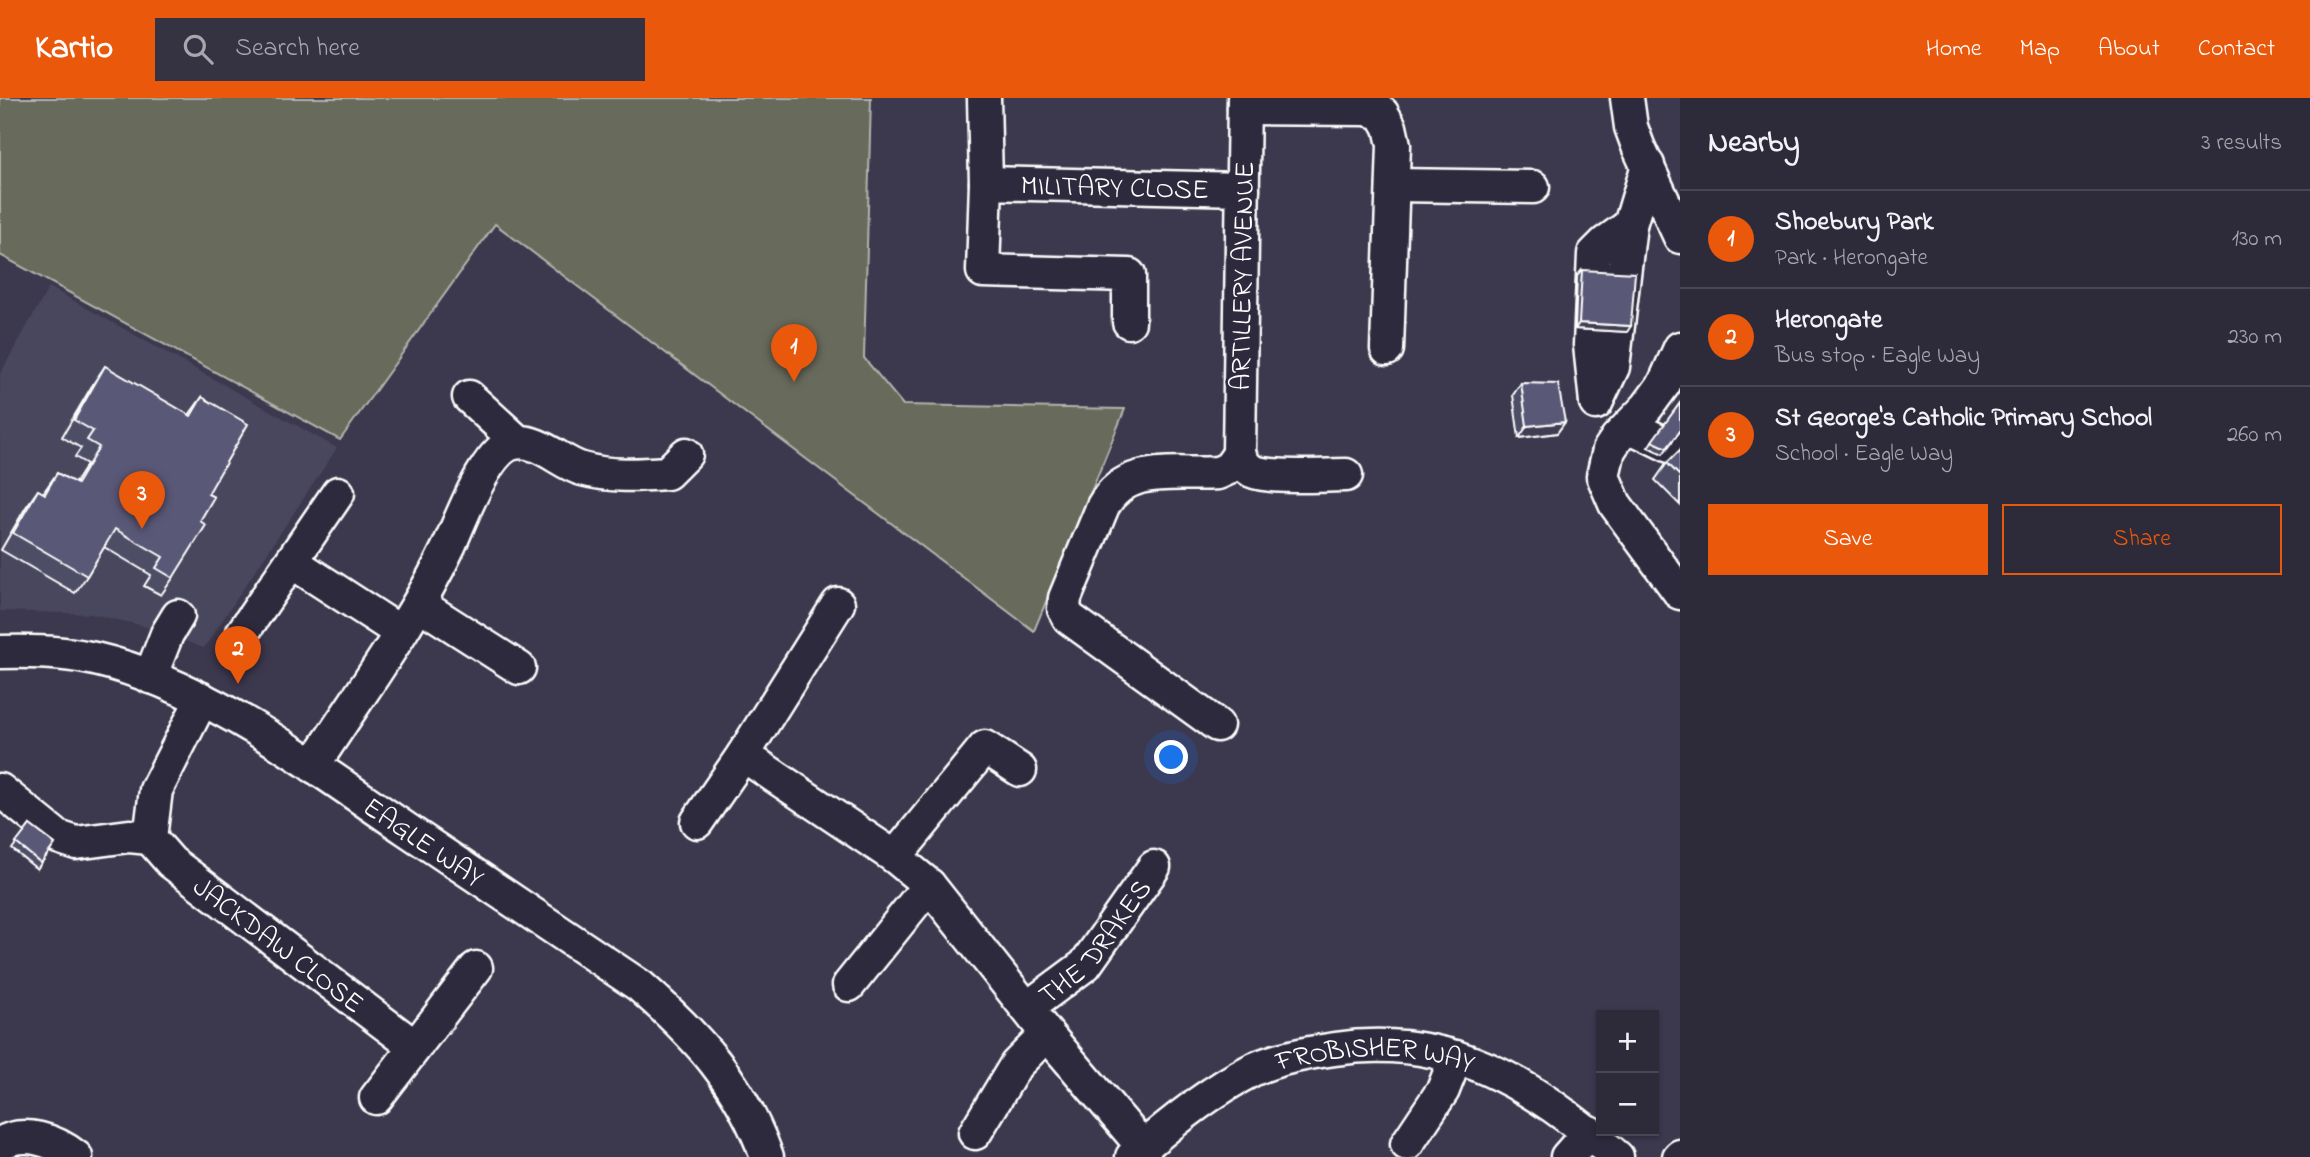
<!DOCTYPE html>
<meta charset="utf-8">
<style>
:root{--surface:#2d2a3a;--page:#353242;--text:#f1f3f6;--muted:#a7a7af;--line:#484654;--accent:#ea580c}
body{margin:0;font-family:"Indie Flower",sans-serif;background:var(--page);color:var(--text)}
.controls{position:absolute;right:21px;bottom:21px;display:grid;overflow:hidden;border-radius:0px;box-shadow:0 2px 5px #0004}
.controls button{width:63px;height:63px;display:grid;place-items:center;padding:0;border:0;border-bottom:2px solid var(--line);background:var(--surface);color:var(--text);font:35px sans-serif}
.you{position:absolute;left:1172px;top:660px;width:24px;height:24px;margin:-18px;border:5px solid #fff;border-radius:50%;background:#1a73e8;box-shadow:0 0 0 10px #1a73e833}
.badge{display:grid;place-items:center;width:46px;height:46px;border-radius:50%;background:var(--accent);color:#fff;font-size:23px;font-weight:700}
.pin{position:absolute;translate:-50% -58px;filter:drop-shadow(0 2px 4px #0008)}
.pin::after{content:'';position:absolute;top:37px;width:24px;height:21px;background:inherit;clip-path:polygon(0 0,100% 0,50% 100%)}
.list{margin:0;padding:0;list-style:none}
h2{display:flex;justify-content:space-between;align-items:center;height:91px;margin:0;padding:0 28px;font-size:30px}
h2 small{font-size:23px;font-weight:400;color:var(--muted)}
.list li{display:grid;grid-template-columns:46px 1fr auto;gap:21px;align-items:center;box-sizing:border-box;height:98px;padding:0 28px;border-top:2px solid var(--line)}
.list b{display:block;font-size:26px;white-space:nowrap}
.list p{margin:0;font-size:23px;white-space:nowrap;color:var(--muted)}
.list em{font-size:23px;font-style:normal;color:var(--muted)}
.actions{display:flex;gap:14px;padding:21px 28px}
.actions a{flex:1;padding:16px 0;border:2px solid var(--accent);border-radius:0px;text-align:center;font-size:24px;color:var(--accent)}
.actions .main{background:var(--accent);color:#fff}
.icon{flex:none;width:38px;height:38px;fill:none;stroke:currentColor;stroke-width:2;stroke-linecap:round;stroke-linejoin:round}
.map{position:relative;flex:none;width:1680px;height:1059px;overflow:hidden}
header{display:flex;align-items:center;gap:42px;box-sizing:border-box;height:98px;padding:0 35px;background:var(--accent);color:#fff}
header strong{font-size:33px}
nav{display:flex;gap:38px;margin-inline-start:auto;font-size:24px}
.search{width:490px;height:63px;background:var(--page);display:flex;align-items:center;gap:18px;box-sizing:border-box;padding:0 24px;border-radius:0px;color:var(--muted);font-size:26px}
main{display:flex}
aside{flex:1;background:var(--surface)}
.map>svg:first-child{display:block}
</style>
<header>
<strong>Kartio</strong>
<div class="search"><svg class="icon" aria-label="search" viewBox="0 0 24 24"><circle cx="10" cy="10" r="6"/><path d="M15 15l6 6"/></svg>Search here</div>
<nav><a>Home</a><a>Map</a><a>About</a><a>Contact</a></nav>
</header>
<main>
<div class="map">
<svg width="1680" height="1059" viewBox="0 0 1680 1059">
<rect width="100%" height="100%" fill="#3c384e"/>
<filter id="ink" filterUnits="userSpaceOnUse"><feTurbulence type="fractalNoise" baseFrequency=".0143" numOctaves="2"/><feDisplacementMap in="SourceGraphic" scale="14" xChannelSelector="R" yChannelSelector="G"/><feConvolveMatrix kernelMatrix="1 2 1 2 8 2 1 2 1" color-interpolation-filters="sRGB"/></filter>
<g filter="url(#ink)">
<path fill="#49465d" d="M 49,189 L 337,350 L 204,550 L 140,527 L 91,516 L 0,513 L 0,276 Z"/>
<path fill="#676a5b" stroke="#b3b4ad" stroke-width="2" d="M 0,0 L 871,0 L 864,260 L 903,307 L 1125,311 L 1034,533 L 495,126 L 340,342 L 0,157 Z"/>
<g fill="none" stroke-linecap="round" stroke-linejoin="round">
<defs>
<g id="minor">
<path d="M 984,0 L 986,85"/>
<path d="M 1244,0 L 1239,356 C 1242,363 1245,369 1252,373 C 1269,381 1325,377 1346,377"/>
<path d="M 1627,0 L 1631,29 L 1638,48 L 1680,139"/>
<path d="M 1244,10 L 1366,11 L 1382,15 L 1390,29 L 1394,47 L 1387,251"/>
<path d="M 1393,87 L 1533,89"/>
<path id="s1" d="M 1129,224 L 1129,177 L 983,173 L 986,85 L 1243,91"/>
<path d="M 1680,250 L 1664,286 L 1647,309 L 1617,340 L 1609,352 L 1603,378 L 1615,406 L 1680,495"/>
<path d="M 469,299 L 518,344"/>
<path d="M 1596,304 L 1590,247 L 1594,156 L 1605,145 L 1630,127"/>
<path d="M 1596,305 L 1613,269 L 1630,127 L 1648,67"/>
<path d="M 1629,328 L 1670,348 L 1680,336"/>
<path d="M 292,464 L 400,534"/>
<path d="M 419,506 L 519,570"/>
<path d="M 243,534 L 338,395"/>
<path id="s2" d="M 0,554 C 31,553 65,554 95,561 C 207,587 313,668 406,731 C 484,783 562,836 640,888 C 698,939 740,984 767,1059"/>
<path d="M 150,579 L 167,536 L 178,518"/>
<path id="s3" d="M 202,601 L 156,692 L 150,740 L 171,764 L 414,948"/>
<path d="M 1217,627 L 1069,520 L 1064,511 L 1065,500 L 1103,408 C 1127,365 1175,378 1218,375 L 1229,370 L 1239,356"/>
<path d="M 743,657 L 895,759 L 929,787 L 1047,936 L 1143,1049"/>
<path d="M 313,668 C 358,598 412,526 448,450 C 460,425 485,351 514,345 C 539,340 560,365 582,371 C 610,379 639,377 667,375 L 686,356"/>
<path d="M 0,692 L 58,739 L 76,745 L 129,738 L 150,740"/>
<path d="M 697,724 L 743,657 L 838,506"/>
<path d="M 895,759 L 985,649 L 1020,672"/>
<path d="M 849,887 L 929,787"/>
<path id="s4" d="M 1027,910 L 1085,867 L 1154,769"/>
<path d="M 376,1000 L 476,870"/>
<path d="M 975,1035 L 1016,967 L 1047,936"/>
<path d="M 0,1046 C 24,1031 56,1043 76,1059"/>
<path d="M 1407,1046 L 1443,992 L 1456,959"/>
<path id="s5" d="M 1132,1059 C 1168,1027 1209,994 1252,972 C 1278,960 1307,955 1335,951 C 1452,934 1532,986 1617,1059"/>
<path d="M 1567,1059 L 1589,1034"/>
<path d="M 1679,1059 L 1680,1058"/>
</g>
</defs>
<use href="#minor" stroke="#fff" stroke-width="37"/>
<use href="#minor" stroke="#2f2a3d" stroke-width="32"/>
</g>
<path fill="#4d4d66" stroke="#fff" stroke-width="2" d="M 1582,172 L 1627,234 L 1575,231 L 1577,178 Z
M 105,268 L 189,317 L 202,299 L 208,396 L 200,423 L 173,480 L 161,497 L 144,488 L 151,477 L 104,449 L 87,478 L 75,495 L 1,452 L 26,409 L 38,392 L 43,395 L 57,375 L 75,385 L 87,366 L 75,359 L 81,350 L 62,339 L 93,286 Z
M 1521,285 L 1565,324 L 1557,335 L 1519,340 L 1513,297 Z
M 1680,305 L 1680,333 L 1663,356 L 1648,349 Z
M 1680,352 L 1680,407 L 1655,382 L 1667,365 Z
M 30,727 L 55,746 L 37,771 L 12,751 Z"/>
<path fill="#3f3e53" stroke="#fff" stroke-width="2" d="M 1579,225 L 1631,228 L 1627,234 L 1575,231 Z
M 1565,324 L 1557,335 L 1519,340 L 1527,328 Z"/>
<path fill="#5a5977" stroke="#fff" stroke-width="2" d="M 1582,172 L 1635,175 L 1631,228 L 1579,225 Z
M 105,268 L 191,318 L 202,299 L 248,326 L 208,396 L 214,399 L 200,423 L 206,427 L 173,480 L 156,470 L 163,459 L 115,431 L 87,478 L 13,435 L 38,392 L 45,396 L 57,375 L 77,386 L 99,349 L 87,342 L 93,333 L 74,322 Z
M 1521,285 L 1558,286 L 1565,324 L 1527,328 Z
M 1680,305 L 1680,333 L 1667,350 L 1652,343 Z
M 1680,352 L 1680,378 L 1667,365 Z
M 30,727 L 55,746 L 41,765 L 16,745 Z"/>
</g>
<g text-anchor="middle" stroke-width="5" stroke-linejoin="round" paint-order="stroke">
<g font-size="28" fill="#fff" stroke="#2f2a3d">
<text dy="10" stroke="none"><textPath href="#s1" startOffset="410">MILITARY CLOSE</textPath></text>
<text transform="translate(1241 178) rotate(-89)" y="10">ARTILLERY AVENUE</text>
<text dy="10" stroke="none"><textPath href="#s2" startOffset="474">EAGLE WAY</textPath></text>
<text dy="10" stroke="none"><textPath href="#s4" startOffset="96">THE DRAKES</textPath></text>
<text dy="10" stroke="none"><textPath href="#s3" startOffset="318">JACKDAW CLOSE</textPath></text>
<text dy="10" stroke="none"><textPath href="#s5" startOffset="275">FROBISHER WAY</textPath></text>
</g>
</g>
</svg>
<div class="controls">
<button>+</button>
<button>−</button>
</div>
<div class="you"></div>
<div class="pin badge" style="left:794px;top:284px">1</div>
<div class="pin badge" style="left:238px;top:586px">2</div>
<div class="pin badge" style="left:142px;top:431px">3</div>
</div>
<aside>
<h2>Nearby<small>3 results</small></h2>
<ul class="list">
<li><span class="badge">1</span><div><b>Shoebury Park</b><p>Park · Herongate</p></div><em>130 m</em></li>
<li><span class="badge">2</span><div><b>Herongate</b><p>Bus stop · Eagle Way</p></div><em>230 m</em></li>
<li><span class="badge">3</span><div><b>St George's Catholic Primary School</b><p>School · Eagle Way</p></div><em>260 m</em></li>
</ul>
<div class="actions"><a class="main">Save</a><a>Share</a></div>
</aside>
</main>
